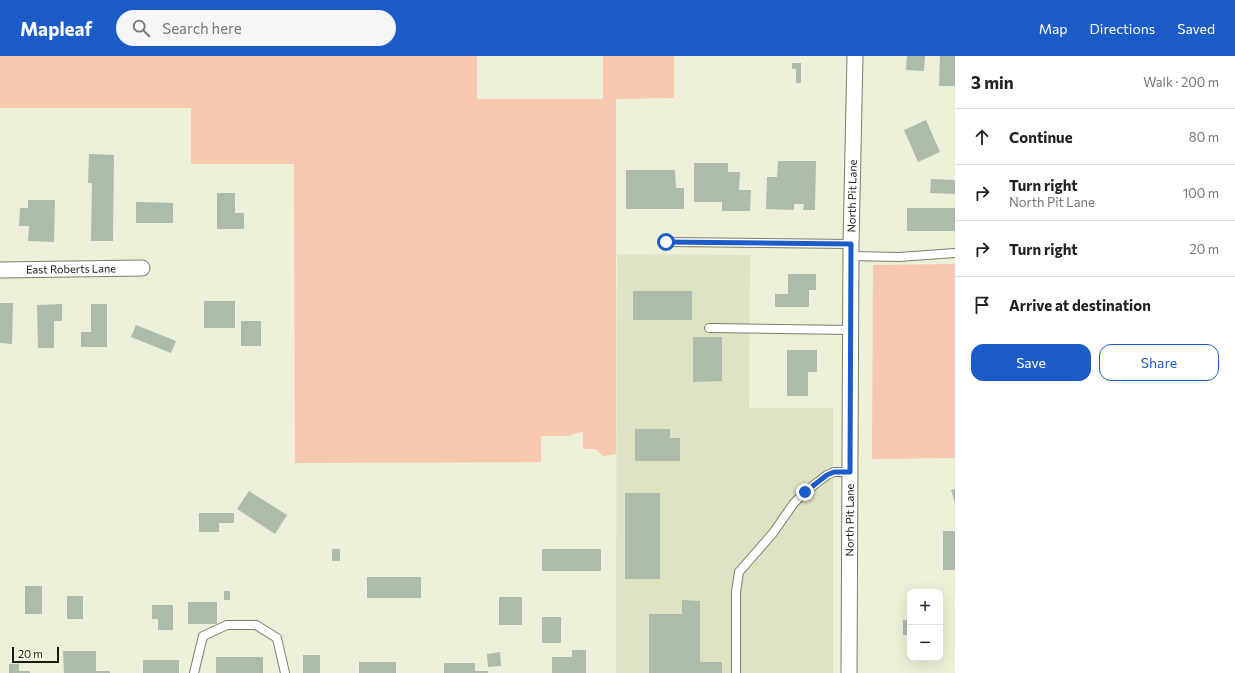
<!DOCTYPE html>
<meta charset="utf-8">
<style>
:root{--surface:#fff;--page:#f6f6f6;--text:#202124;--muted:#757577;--line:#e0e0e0;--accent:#1b5cc8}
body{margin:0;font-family:Commissioner,sans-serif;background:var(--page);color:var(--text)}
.controls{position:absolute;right:12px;bottom:12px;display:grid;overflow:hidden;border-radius:8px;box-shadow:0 4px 16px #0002}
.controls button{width:36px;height:36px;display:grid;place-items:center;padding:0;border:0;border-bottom:1px solid var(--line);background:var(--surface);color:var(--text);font:20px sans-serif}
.scale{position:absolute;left:12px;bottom:10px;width:47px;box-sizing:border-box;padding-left:4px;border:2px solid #191a12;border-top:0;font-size:11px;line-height:14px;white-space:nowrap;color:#191a12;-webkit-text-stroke:3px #fafce5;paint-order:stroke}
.stop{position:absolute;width:12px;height:12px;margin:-9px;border:3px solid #1b5cc8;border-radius:50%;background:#fff}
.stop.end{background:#1b5cc8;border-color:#fff;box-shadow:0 1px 4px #0008}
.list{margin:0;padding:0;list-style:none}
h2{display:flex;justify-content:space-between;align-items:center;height:52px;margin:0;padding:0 16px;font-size:17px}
h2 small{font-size:13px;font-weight:400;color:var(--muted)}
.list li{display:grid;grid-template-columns:26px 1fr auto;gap:12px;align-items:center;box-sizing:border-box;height:56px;padding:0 16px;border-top:1px solid var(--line)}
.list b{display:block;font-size:15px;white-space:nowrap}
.list p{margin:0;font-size:13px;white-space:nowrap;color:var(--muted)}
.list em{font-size:13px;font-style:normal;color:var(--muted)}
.actions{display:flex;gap:8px;padding:12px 16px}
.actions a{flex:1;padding:9px 0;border:1px solid var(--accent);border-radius:12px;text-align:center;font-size:14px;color:var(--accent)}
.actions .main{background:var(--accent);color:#fff}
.icon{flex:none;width:22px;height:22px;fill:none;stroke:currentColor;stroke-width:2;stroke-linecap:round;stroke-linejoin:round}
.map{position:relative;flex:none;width:955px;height:617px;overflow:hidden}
header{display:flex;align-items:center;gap:24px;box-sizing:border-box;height:56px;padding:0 20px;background:var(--accent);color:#fff}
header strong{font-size:19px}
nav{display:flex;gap:22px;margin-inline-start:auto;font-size:14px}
.search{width:280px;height:36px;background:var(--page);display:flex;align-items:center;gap:10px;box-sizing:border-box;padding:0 14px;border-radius:22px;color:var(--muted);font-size:15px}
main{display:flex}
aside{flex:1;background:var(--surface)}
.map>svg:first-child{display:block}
</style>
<header>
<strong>Mapleaf</strong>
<div class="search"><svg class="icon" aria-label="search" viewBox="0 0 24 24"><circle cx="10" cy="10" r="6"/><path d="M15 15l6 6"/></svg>Search here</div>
<nav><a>Map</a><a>Directions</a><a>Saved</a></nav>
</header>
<main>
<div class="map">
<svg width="955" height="617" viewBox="0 0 955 617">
<rect width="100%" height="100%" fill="#edefd8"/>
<path fill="#e0e2c4" d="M 617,198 L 750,199 L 749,352 L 833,352 L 833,617 L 616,617 Z"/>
<path fill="#f6c8af" d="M 0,0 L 477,0 L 477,43 L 603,43 L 603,0 L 674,0 L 674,42 L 616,43 L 616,398 L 603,400 L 596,393 L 583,393 L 583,375 L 568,380 L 541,380 L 541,406 L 295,407 L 294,108 L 191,108 L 191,52 L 0,52 Z
M 955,208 L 955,402 L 872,403 L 873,209 Z"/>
<path fill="#adbbaa" d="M 907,0 L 925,0 L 924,15 L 906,14 Z
M 940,0 L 955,0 L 955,30 L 939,30 Z
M 792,7 L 801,7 L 801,27 L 796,27 L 796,13 L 792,13 Z
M 926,64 L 940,96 L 918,106 L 904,74 Z
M 89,98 L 114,99 L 113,185 L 91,185 L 92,127 L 88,127 Z
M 778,105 L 816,105 L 815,154 L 803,154 L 804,148 L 794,148 L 794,154 L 766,153 L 767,121 L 777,121 Z
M 694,107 L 728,107 L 728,116 L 740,116 L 739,134 L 751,134 L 750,155 L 722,155 L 722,146 L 694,146 Z
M 626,114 L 675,114 L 676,132 L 684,132 L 684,153 L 626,153 Z
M 931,123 L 955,124 L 955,138 L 930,137 Z
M 217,137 L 235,137 L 235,157 L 244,157 L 244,173 L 217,173 Z
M 28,144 L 55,144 L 54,186 L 28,185 L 29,170 L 19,170 L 20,152 L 28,152 Z
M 136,146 L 173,147 L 173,167 L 136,167 Z
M 907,152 L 955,152 L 955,175 L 907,175 Z
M 788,218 L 816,218 L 816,234 L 809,234 L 809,251 L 775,251 L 775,238 L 788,238 Z
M 633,235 L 692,235 L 692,264 L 633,264 Z
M 204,245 L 235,245 L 235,272 L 204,272 Z
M 0,247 L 13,247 L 12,288 L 0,287 Z
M 62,248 L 62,265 L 54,265 L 54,292 L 38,292 L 37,249 Z
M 91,248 L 107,248 L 107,291 L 81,291 L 81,276 L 91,276 Z
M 241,265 L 261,265 L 261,290 L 241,290 Z
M 136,269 L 176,285 L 171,297 L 131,281 Z
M 693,281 L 722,281 L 722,325 L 693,326 Z
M 787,294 L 817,294 L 817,316 L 808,316 L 808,340 L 787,340 Z
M 635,373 L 670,373 L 670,382 L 680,382 L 680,405 L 635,405 Z
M 955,433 L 955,447 L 951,434 Z
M 249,435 L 287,459 L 275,478 L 237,453 Z
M 625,437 L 660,437 L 660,523 L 625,523 Z
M 199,457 L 234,457 L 234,467 L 219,467 L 219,476 L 199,476 Z
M 943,475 L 955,475 L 955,514 L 943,514 Z
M 332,493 L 340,493 L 340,505 L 332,505 Z
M 542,493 L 601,493 L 601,515 L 542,515 Z
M 367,521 L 421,521 L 421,542 L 367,542 Z
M 25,530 L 42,530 L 42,558 L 25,558 Z
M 224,535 L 230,535 L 230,544 L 224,544 Z
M 67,540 L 83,540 L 83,563 L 67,563 Z
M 499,541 L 522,541 L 522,569 L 499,569 Z
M 682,544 L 700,545 L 700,606 L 722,606 L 722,617 L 649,617 L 649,558 L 682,558 Z
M 188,546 L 217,546 L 217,568 L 188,568 Z
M 152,549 L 173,549 L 173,574 L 158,574 L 158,563 L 152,563 Z
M 542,561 L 561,561 L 561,587 L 542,587 Z
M 903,564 L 910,564 L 910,579 L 903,579 Z
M 572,594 L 586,594 L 586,617 L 552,617 L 552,601 L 572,601 Z
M 63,595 L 96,595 L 96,615 L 110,615 L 110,617 L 64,617 Z
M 500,596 L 501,610 L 488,611 L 487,598 Z
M 303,599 L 320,599 L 320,617 L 303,617 Z
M 216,601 L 263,601 L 263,617 L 216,617 Z
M 143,604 L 179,604 L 179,617 L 143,617 Z
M 359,606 L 396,606 L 396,617 L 359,617 Z
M 444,607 L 475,607 L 475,615 L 488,615 L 488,617 L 444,617 Z
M 9,608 L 19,608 L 19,615 L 30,615 L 30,617 L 9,617 Z"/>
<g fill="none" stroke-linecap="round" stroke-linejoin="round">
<defs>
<path id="service" d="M 666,186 L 851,188
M 851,200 L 899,201 L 955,197
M 709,272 L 851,274
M 194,617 L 203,580 L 227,569 L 256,569 L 277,582 L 285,617
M 736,617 L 736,536 L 739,516 L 773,477 L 794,447 L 805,436 L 827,419 L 834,416 L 850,416"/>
<g id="minor">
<path id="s1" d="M 0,214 L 142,212"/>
<path id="s2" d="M 849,617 L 851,188 L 855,0"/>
</g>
</defs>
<use href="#service" stroke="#7c7d69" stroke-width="10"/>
<use href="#minor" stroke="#7c7d69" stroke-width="17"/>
<use href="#service" stroke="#fff" stroke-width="8"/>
<use href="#minor" stroke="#fff" stroke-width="15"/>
</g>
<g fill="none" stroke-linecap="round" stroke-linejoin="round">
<path stroke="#1b5cc8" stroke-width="5" d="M 666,186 L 851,188 L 850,416 L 834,416 L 827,419 L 805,436"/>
</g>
<g text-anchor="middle" stroke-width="3.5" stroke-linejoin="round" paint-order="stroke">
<g font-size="11" fill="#191a12" stroke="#fafce5">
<text dy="4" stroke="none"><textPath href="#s2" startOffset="477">North Pit Lane</textPath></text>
<text dy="4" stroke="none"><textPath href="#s1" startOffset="71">East Roberts Lane</textPath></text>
<text dy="4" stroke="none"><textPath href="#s2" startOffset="153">North Pit Lane</textPath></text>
</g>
</g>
</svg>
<div class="controls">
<button>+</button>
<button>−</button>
</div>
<div class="scale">20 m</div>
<div class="stop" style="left:666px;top:186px"></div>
<div class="stop end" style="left:805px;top:436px"></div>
</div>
<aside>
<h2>3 min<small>Walk · 200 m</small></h2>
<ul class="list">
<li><svg class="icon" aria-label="ahead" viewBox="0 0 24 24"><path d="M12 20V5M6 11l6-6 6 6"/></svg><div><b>Continue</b></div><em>80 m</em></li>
<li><svg class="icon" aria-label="right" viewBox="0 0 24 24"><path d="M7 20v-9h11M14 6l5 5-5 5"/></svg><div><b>Turn right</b><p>North Pit Lane</p></div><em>100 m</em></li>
<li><svg class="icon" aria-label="right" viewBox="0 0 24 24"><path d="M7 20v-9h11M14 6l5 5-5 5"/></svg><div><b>Turn right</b></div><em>20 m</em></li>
<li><svg class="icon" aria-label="arrive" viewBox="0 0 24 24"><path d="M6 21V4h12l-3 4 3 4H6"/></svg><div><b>Arrive at destination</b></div></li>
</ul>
<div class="actions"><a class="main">Save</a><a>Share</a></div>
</aside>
</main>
